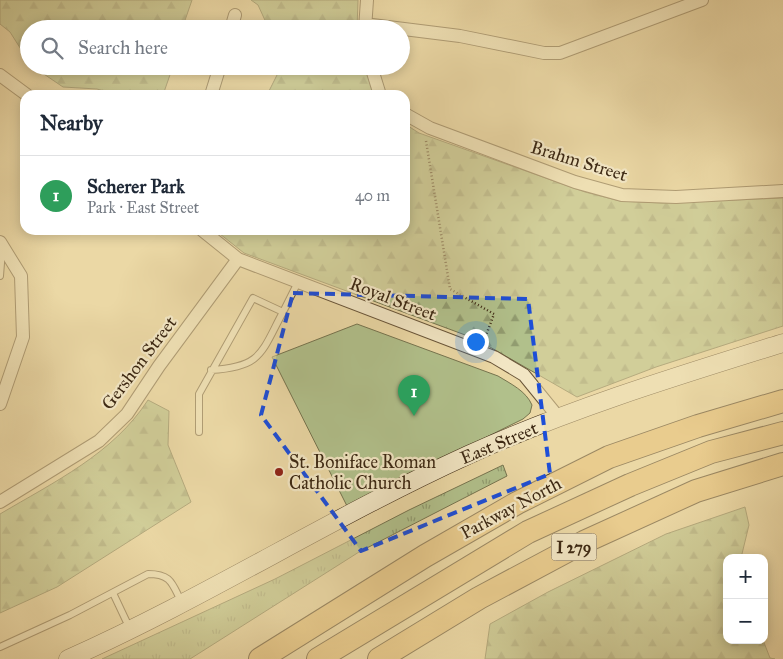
<!DOCTYPE html>
<meta charset="utf-8">
<style>
:root{--surface:#fff;--page:#f6f6f7;--text:#1f2937;--muted:#747a83;--line:#e0e1e3;--accent:#b45309}
body{margin:0;font-family:"IM FELL Great Primer",serif;background:var(--page);color:var(--text)}
.controls{position:absolute;right:15px;bottom:15px;display:grid;overflow:hidden;border-radius:10px;box-shadow:0 2px 12px #0003}
.controls button{width:45px;height:45px;display:grid;place-items:center;padding:0;border:0;border-bottom:1px solid var(--line);background:var(--surface);color:var(--text);font:25px sans-serif}
.you{position:absolute;left:475px;top:341px;width:18px;height:18px;margin:-12px;border:4px solid #fff;border-radius:50%;background:#1a73e8;box-shadow:0 0 0 8px #1a73e833}
.badge{display:grid;place-items:center;width:32px;height:32px;border-radius:50%;background:var(--accent);color:#fff;font-size:16px;font-weight:700}
.pin{position:absolute;translate:-50% -41px;filter:drop-shadow(0 1px 2px #0008)}
.pin::after{content:'';position:absolute;top:26px;width:18px;height:15px;background:inherit;clip-path:polygon(0 0,100% 0,50% 100%)}
.list{margin:0;padding:0;list-style:none}
h2{display:flex;justify-content:space-between;align-items:center;height:65px;margin:0;padding:0 20px;font-size:21px}
h2 small{font-size:16px;font-weight:400;color:var(--muted)}
.list li{display:grid;grid-template-columns:32px 1fr auto;gap:15px;align-items:center;box-sizing:border-box;height:80px;padding:0 20px;border-top:1px solid var(--line)}
.list b{display:block;font-size:19px;white-space:nowrap}
.list p{margin:0;font-size:16px;white-space:nowrap;color:var(--muted)}
.list em{font-size:16px;font-style:normal;color:var(--muted)}
.icon{flex:none;width:28px;height:28px;fill:none;stroke:currentColor;stroke-width:2;stroke-linecap:round;stroke-linejoin:round}
.map{position:relative;flex:none;width:783px;height:659px;overflow:hidden}
.search{position:absolute;background:var(--surface);box-shadow:0 2px 12px #0003;left:20px;top:20px;width:390px;height:55px;display:flex;align-items:center;gap:12px;box-sizing:border-box;padding:0 18px;border-radius:28px;color:var(--muted);font-size:19px}
.panel{position:absolute;background:var(--surface);box-shadow:0 2px 12px #0003;left:20px;top:90px;width:390px;height:145px;border-radius:15px}
.map>svg:first-child{display:block}
</style>
<div class="map">
<svg width="783" height="659" viewBox="0 0 783 659">
<defs>
<pattern id="grass-tufts" width="24" height="20" patternUnits="userSpaceOnUse" patternTransform="scale(1.25)"><rect width="24" height="20" fill="#b1c08b"/><path d="M3 7l-1-3M5 7V3M7 7l1-3M15 17l-1-3M17 17v-4M19 17l1-3" fill="none" stroke="#919c70"/></pattern>
<pattern id="forest-firs" width="22" height="20" patternUnits="userSpaceOnUse" patternTransform="scale(1.25)"><rect width="22" height="20" fill="#b1c08b"/><path d="M5 1l3.5 6h-7zM16 11l3.5 6h-7z" fill="#919c70"/></pattern>
</defs>
<rect width="100%" height="100%" fill="#ebd8a5"/>
<filter id="stains"><feTurbulence type="fractalNoise" baseFrequency=".004" numOctaves="4"/><feColorMatrix values="0 0 0 0 .2 0 0 0 0 .09 0 0 0 0 .02 0 0 0 .5 -.17"/></filter>
<radialGradient id="worn" r=".72"><stop offset=".6" stop-color="#630" stop-opacity="0"/><stop offset="1" stop-color="#630" stop-opacity=".3"/></radialGradient>
<path fill="url(#grass-tufts)" stroke="#76744f" d="M 503,465 L 507,476 L 359,552 L 190,659 L 102,659 L 275,579 L 409,510 Z"/>
<path fill="url(#forest-firs)" stroke="#76744f" d="M 0,0 L 192,0 L 182,29 L 29,29 L 29,62 L 10,32 L 0,24 Z
M 251,0 L 358,0 L 357,29 L 269,29 L 258,5 Z
M 32,66 L 173,66 L 163,95 L 118,95 L 97,89 L 63,87 Z
M 277,66 L 365,66 L 375,95 L 267,95 L 277,75 Z
M 405,124 L 419,133 L 585,192 L 620,201 L 662,203 L 783,198 L 783,326 L 656,367 L 577,397 L 476,339 L 244,253 L 215,230 L 405,230 Z
M 148,400 L 169,411 L 168,445 L 191,502 L 57,587 L 0,613 L 0,514 C 54,482 113,454 148,400 Z
M 745,507 L 749,525 L 741,558 L 727,558 L 727,640 L 763,640 L 770,658 L 775,659 L 485,659 L 490,624 L 548,592 L 666,534 Z"/>
<path fill="#b1c08b" stroke="#76744f" d="M 357,324 L 498,376 C 511,384 526,391 532,405 L 530,413 L 523,419 L 347,506 L 272,357 Z"/>
<g fill="none" stroke-linecap="round" stroke-linejoin="round">
<defs>
<path id="lane" d="M 0,276 L 2,250
M 211,370 C 262,367 261,353 283,312
M 199,432 L 199,394 L 253,298 L 283,312 L 298,282
M 113,593 L 130,629
M 0,647 L 70,615 L 148,574 C 172,574 172,584 182,603"/>
<path id="street" d="M 364,24 L 460,36 L 544,53 L 560,53 L 702,0
M 231,29 L 235,15
M 365,29 L 367,0
M 371,66 L 380,95
M 0,75 L 27,95
M 211,95 L 220,66
M 405,114 L 430,128 L 575,182 L 622,195 L 676,197 L 783,191
M 202,230 L 238,259 L 494,357 L 524,375 L 559,418
M 0,242 L 21,276 L 23,337 L 0,404
M 0,502 L 99,441 L 127,414 L 159,366 L 238,259"/>
<path id="secondary" d="M 68,659 C 205,598 332,517 468,455 C 569,409 677,376 783,343"/>
<path id="highway" d="M 260,659 L 425,556 L 517,503 L 609,457 L 698,426 L 783,401
M 318,659 L 528,532 L 630,485 L 711,452 L 783,433
M 379,659 L 479,598 L 584,542 L 696,491 L 783,464"/>
</defs>
<use href="#lane" stroke="#685438" stroke-width="8"/>
<use href="#street" stroke="#685438" stroke-width="14"/>
<use href="#secondary" stroke="#3c2813" stroke-width="19"/>
<use href="#highway" stroke="#3c2813" stroke-width="24"/>
<path stroke="#3c2813" stroke-width="2.5" stroke-dasharray="1 2.5" stroke-linecap="butt" d="M 426,141 L 450,289 L 494,314 L 485,338"/>
<use href="#lane" stroke="#f2e6c4" stroke-width="6"/>
<use href="#street" stroke="#f2e6c4" stroke-width="12"/>
<use href="#secondary" stroke="#f2e6c4" stroke-width="18"/>
<use href="#highway" stroke="#e6bc72" stroke-width="22"/>
</g>
<path d="M0 0H783V659H0ZM 293,293 L 528,299 L 550,474 L 361,551 L 261,415 Z" fill="#ebd8a5" fill-opacity=".55" fill-rule="evenodd"/>
<path fill="none" stroke="#1d4ed8" stroke-width="4" stroke-dasharray="10 6" stroke-linejoin="round" d="M 293,293 L 528,299 L 550,474 L 361,551 L 261,415 Z"/>
<circle fill="#8f2418" stroke="#f2e6c4" stroke-width="2" cx="279" cy="472" r="5"/>
<g text-anchor="middle" stroke-width="4.5" stroke-linejoin="round" paint-order="stroke">
<rect fill="#f2e6c4" stroke="#736148" stroke-width="1" x="551.5" y="533.5" width="45" height="27" rx="4"/>
<g font-size="16" font-weight="bold" fill="#3c2813">
<text x="574" y="553">I 279</text>
</g>
<g font-size="18" fill="#3c2813" stroke="#f2e6c4">
<text transform="translate(579 161) rotate(17)" y="6">Brahm Street</text>
<text transform="translate(393 299) rotate(21)" y="6">Royal Street</text>
<text transform="translate(139 363) rotate(-53)" y="6">Gershon Street</text>
<text transform="translate(499 443) rotate(-23)" y="6">East Street</text>
<text transform="translate(511 508) rotate(-28)" y="6">Parkway North</text>
</g>
<g font-size="18" fill="#3c2813" stroke="#f2e6c4" text-anchor="start">
<text x="289" y="468">St. Boniface Roman<tspan x="289" dy="21">Catholic Church</tspan></text>
</g>
</g>
<rect width="100%" height="100%" filter="url(#stains)"/>
<rect width="100%" height="100%" fill="url(#worn)"/>
</svg>
<div class="controls">
<button>+</button>
<button>−</button>
</div>
<div class="you"></div>
<div class="pin badge" style="left:414px;top:416px;background:#2e9e5b">1</div>
<div class="search"><svg class="icon" aria-label="search" viewBox="0 0 24 24"><circle cx="10" cy="10" r="6"/><path d="M15 15l6 6"/></svg>Search here</div>
<section class="panel">
<h2>Nearby<small></small></h2>
<ul class="list">
<li><span class="badge" style="background:#2e9e5b">1</span><div><b>Scherer Park</b><p>Park · East Street</p></div><em>40 m</em></li>
</ul>
</section>
</div>
